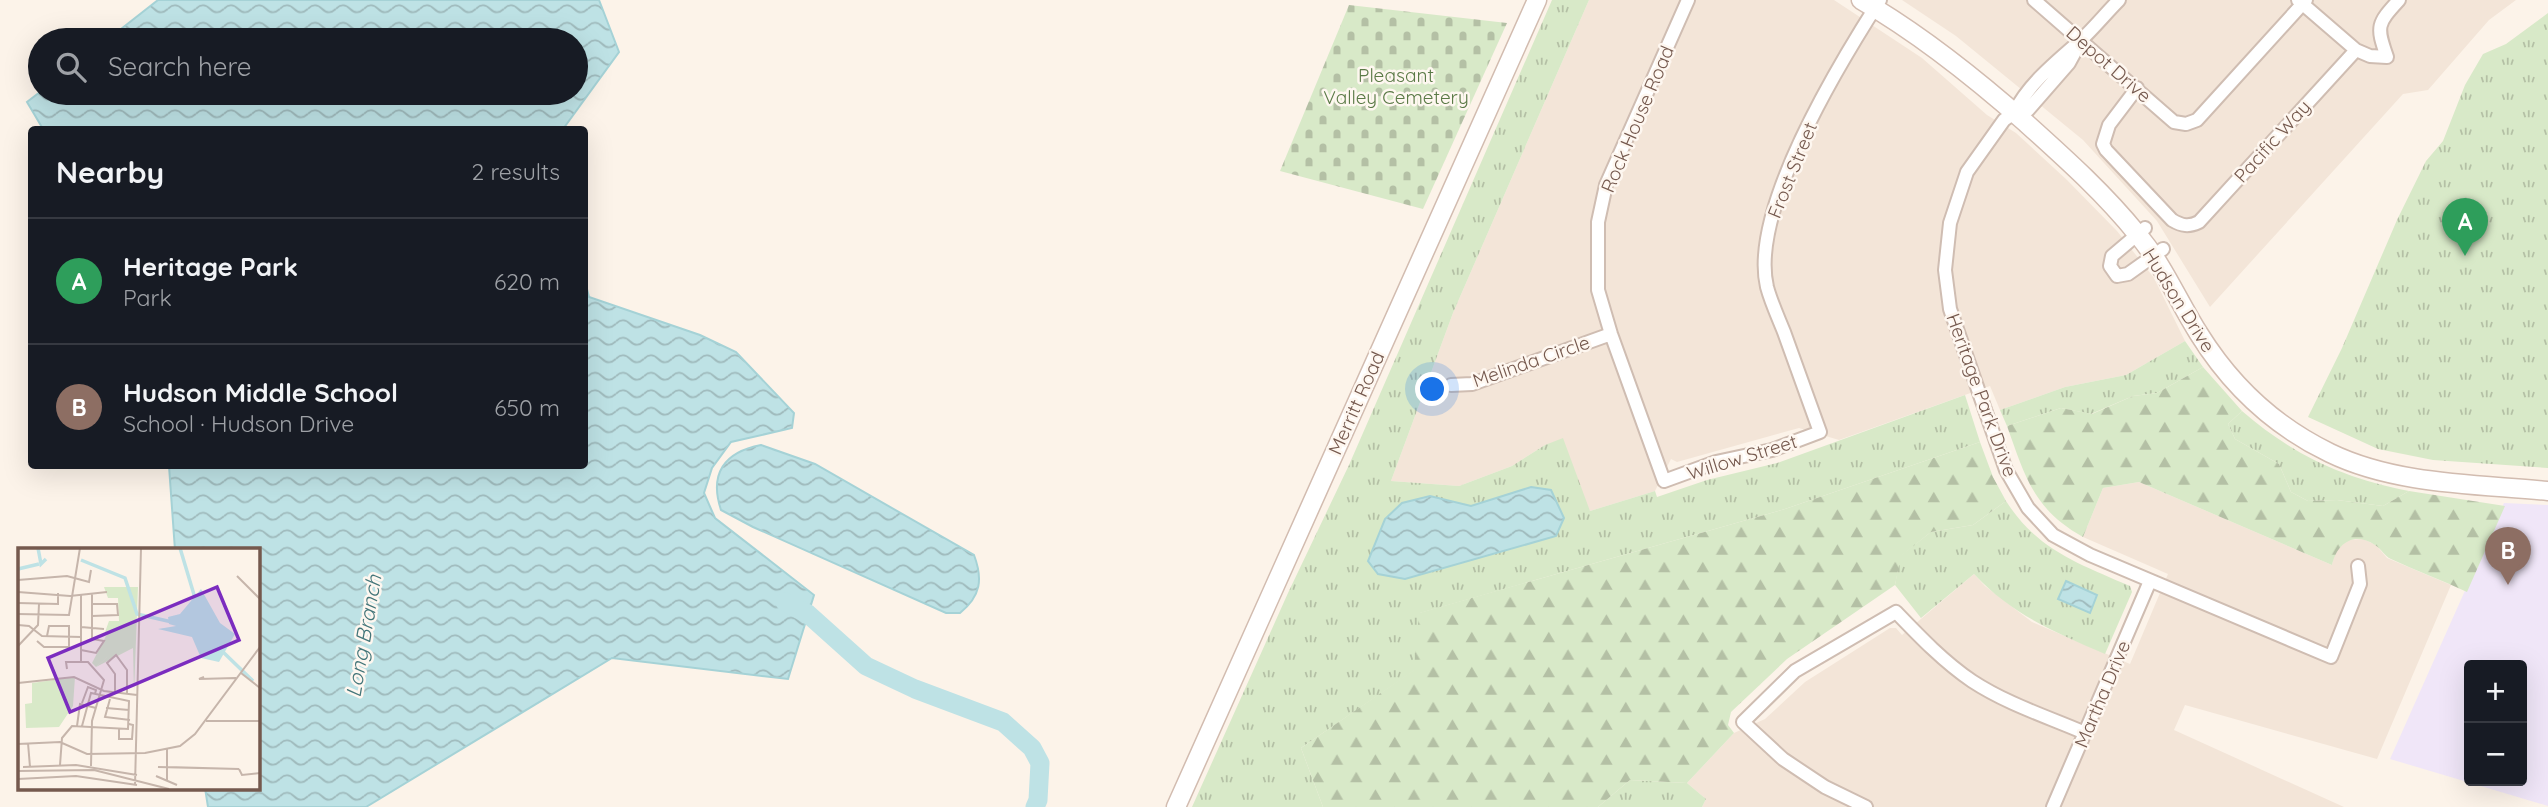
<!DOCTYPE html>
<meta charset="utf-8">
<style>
:root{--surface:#171b24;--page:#242831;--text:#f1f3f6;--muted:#9ea1a6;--line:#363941;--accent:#df6955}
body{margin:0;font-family:Quicksand,sans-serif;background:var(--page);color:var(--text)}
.controls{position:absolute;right:21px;bottom:21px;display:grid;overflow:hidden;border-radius:7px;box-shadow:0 7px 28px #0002}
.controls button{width:63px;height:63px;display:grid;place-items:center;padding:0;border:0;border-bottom:2px solid var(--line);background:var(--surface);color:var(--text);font:35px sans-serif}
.you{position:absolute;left:1433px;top:390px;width:24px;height:24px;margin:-18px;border:5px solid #fff;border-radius:50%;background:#1a73e8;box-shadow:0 0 0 10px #1a73e833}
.badge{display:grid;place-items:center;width:46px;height:46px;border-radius:50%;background:var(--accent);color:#fff;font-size:23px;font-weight:700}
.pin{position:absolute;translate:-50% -58px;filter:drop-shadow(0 2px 4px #0008)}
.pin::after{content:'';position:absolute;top:37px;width:24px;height:21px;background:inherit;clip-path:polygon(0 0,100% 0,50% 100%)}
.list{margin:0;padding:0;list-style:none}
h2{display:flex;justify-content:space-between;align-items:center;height:91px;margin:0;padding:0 28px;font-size:30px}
h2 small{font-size:23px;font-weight:400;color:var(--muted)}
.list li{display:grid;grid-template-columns:46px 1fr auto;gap:21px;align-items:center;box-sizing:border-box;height:126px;padding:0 28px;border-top:2px solid var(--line)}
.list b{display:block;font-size:26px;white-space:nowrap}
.list p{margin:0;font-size:23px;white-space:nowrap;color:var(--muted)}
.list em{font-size:23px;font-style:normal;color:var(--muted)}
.icon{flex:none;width:38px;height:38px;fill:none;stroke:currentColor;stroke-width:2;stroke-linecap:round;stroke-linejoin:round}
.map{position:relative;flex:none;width:2548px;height:807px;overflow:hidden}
.search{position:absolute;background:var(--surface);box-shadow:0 7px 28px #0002;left:28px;top:28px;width:560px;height:77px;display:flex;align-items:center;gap:18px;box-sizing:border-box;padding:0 24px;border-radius:38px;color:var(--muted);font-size:26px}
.panel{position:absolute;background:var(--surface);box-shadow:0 7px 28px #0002;left:28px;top:126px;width:560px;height:343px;border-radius:7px}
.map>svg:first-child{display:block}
</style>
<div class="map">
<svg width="2548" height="807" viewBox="0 0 2548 807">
<defs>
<pattern id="grass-tufts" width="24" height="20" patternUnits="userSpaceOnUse" patternTransform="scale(1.75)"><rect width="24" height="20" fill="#d8e9c8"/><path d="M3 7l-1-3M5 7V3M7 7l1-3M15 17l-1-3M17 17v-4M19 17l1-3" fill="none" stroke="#b4c0a5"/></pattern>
<pattern id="forest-firs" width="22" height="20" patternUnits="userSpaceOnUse" patternTransform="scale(1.75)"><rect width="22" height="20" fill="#d8e9c8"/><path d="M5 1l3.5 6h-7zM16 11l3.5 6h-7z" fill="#b4c0a5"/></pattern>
<pattern id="cemetery-stones" width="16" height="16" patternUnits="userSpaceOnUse" patternTransform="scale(1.75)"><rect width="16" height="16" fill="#d8e9c8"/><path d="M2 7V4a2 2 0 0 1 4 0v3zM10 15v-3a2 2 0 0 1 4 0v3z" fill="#b4c0a5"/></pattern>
<pattern id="water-waves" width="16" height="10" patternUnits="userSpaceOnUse" patternTransform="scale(1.75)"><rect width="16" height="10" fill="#bee2e5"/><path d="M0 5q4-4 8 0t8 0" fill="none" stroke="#9fbabc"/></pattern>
</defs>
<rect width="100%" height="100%" fill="#fcf3e9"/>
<path fill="#f3e5d8" d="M 1589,0 L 1834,0 L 1922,58 L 1987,115 L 2016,133 L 2067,180 L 2117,231 L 2154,278 L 2185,341 L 2126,375 L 2065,387 L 2000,410 L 1990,386 L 1839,440 L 1799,428 L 1677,462 L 1671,459 L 1655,491 L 1590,511 L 1545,445 L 1512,466 L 1459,486 L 1391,481 L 1453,313 Z
M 1902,0 L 2516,0 L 2489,20 L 2428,90 L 2403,94 L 2210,307 L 2157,221 L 2083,140 L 1956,36 Z
M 2139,482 L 2332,565 L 2335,551 L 2347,540 L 2363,539 L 2376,545 L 2387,558 L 2451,585 L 2377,759 L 2185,705 L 2174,730 L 2344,807 L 1702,807 L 1706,799 L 1687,783 L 1734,733 L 1765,719 L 1805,682 L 1890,628 L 1896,628 L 1902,635 L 1974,574 L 1985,586 L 2032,622 L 2130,664 L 2168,574 L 2083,537 L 2103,488 Z"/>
<path fill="#f0e6f8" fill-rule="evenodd" d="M 2504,503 L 2548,505 L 2548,806 L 2390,759 ZM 2469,665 L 2522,665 L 2522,781 L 2469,781 Z"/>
<path fill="url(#grass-tufts)" d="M 1552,0 L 1589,0 L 1453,313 L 1391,481 L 1459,486 L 1512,466 L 1545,445 L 1563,438 L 1590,511 L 1655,491 L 1657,497 L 1707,480 L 1777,463 L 1965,395 L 1980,442 L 1785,509 L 1420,613 L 1415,670 L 1301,748 L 1323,807 L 1192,807 L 1288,593 L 1349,465 Z
M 2548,13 L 2548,468 L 2433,460 L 2378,449 L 2308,417 L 2342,348 L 2397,220 L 2426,161 L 2443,141 L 2465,85 L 2483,54 L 2506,44 Z
M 2185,341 L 2203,367 L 2157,393 L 2133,396 L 2091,414 L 2061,408 L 2007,426 L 2000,410 L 2065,387 L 2126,375 Z
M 2242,411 C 2293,455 2343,478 2409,491 L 2383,506 L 2337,500 L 2308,501 L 2291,492 L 2279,464 L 2235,439 L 2228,424 Z
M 2006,501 C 2037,550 2080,564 2130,586 L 2132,592 L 2105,654 C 2055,632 2012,615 1974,574 L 1921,618 L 1895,585 L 1900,556 L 1931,532 L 1973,525 Z
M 1630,780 L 1687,783 L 1706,799 L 1702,807 L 1598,807 Z"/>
<path fill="url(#forest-firs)" d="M 2203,367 L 2242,411 L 2228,424 L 2235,439 L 2279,464 L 2291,492 L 2308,501 L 2337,500 L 2383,506 L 2409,491 L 2505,506 L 2467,592 C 2442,580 2416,571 2391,559 C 2384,556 2382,549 2375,545 C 2354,531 2337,543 2332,565 L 2139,482 L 2103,488 L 2083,537 C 2033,509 2025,476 2007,426 L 2061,408 L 2092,414 L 2133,396 L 2157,393 Z
M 1980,442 L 1993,477 L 2006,501 L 1973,525 L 1931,532 L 1901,556 L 1895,585 L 1787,659 L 1731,712 L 1728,725 L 1734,733 L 1687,783 L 1630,780 L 1598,807 L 1323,807 L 1301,748 L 1414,670 L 1419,613 L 1785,509 Z"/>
<path fill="url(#cemetery-stones)" d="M 1349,5 L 1507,23 L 1423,209 L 1280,171 Z"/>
<path fill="url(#water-waves)" stroke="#a5d2d6" stroke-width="2" d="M 158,0 L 599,0 L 619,52 L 563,129 L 43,129 L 27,102 L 40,92 L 576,93 L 576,40 L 107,40 Z
M 585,281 L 589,297 L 700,335 L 736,352 L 794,413 L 792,428 L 731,442 L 712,468 L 704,493 L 715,518 L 814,595 L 788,679 L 612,658 L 366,807 L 208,807 L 205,788 L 257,788 L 257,550 L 175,550 L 169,466 L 584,466 Z
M 761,445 L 815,464 L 974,555 C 983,579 981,596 960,613 L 946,613 L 753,527 L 721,510 C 709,474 724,452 761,445 Z
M 1531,487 L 1551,490 L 1564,518 L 1556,536 L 1405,579 L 1378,574 L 1368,561 L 1385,519 L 1402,503 L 1430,496 L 1471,506 Z
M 2066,581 L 2097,595 L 2090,613 L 2058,599 Z"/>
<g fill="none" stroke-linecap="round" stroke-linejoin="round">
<path stroke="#bee2e5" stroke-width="19" d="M 785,602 L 808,614 L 866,666 L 915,689 L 1003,722 L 1032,748 L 1040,763 L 1038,800 L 1035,807"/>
<defs>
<path id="street" d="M 1688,0 L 1606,185 L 1598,222 L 1598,290 L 1611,334 L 1664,481 L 1716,462 L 1772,450 L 1820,432 C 1808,399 1796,365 1784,332 C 1778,317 1771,302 1767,287 C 1749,211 1839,64 1880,0
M 2034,0 L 2174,122 L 2186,124 L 2197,120 L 2306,0
M 2298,0 L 2356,50 L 2370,56 L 2387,57 C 2376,26 2377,24 2399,0
M 2082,39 L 2069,63 L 2028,110 L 2014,113 L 2004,120 L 1967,172 L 1950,223 L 1945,270 L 1950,309 L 2006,470 L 2028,508 L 2053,535 L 2090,555 L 2331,657 L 2360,584 L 2358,566
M 2137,88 L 2109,125 L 2103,144 L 2106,150 L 2172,220 C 2182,226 2189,227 2199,222 L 2356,50
M 2014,113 C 2028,84 2057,61 2081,40 C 2094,28 2106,13 2119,0
M 2145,228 L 2112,256 L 2110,266 L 2117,276 L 2128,274 L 2163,249
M 1451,385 L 1472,384 L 1611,334
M 1866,807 L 1825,787 L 1783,759 L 1743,722 L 1795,671 L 1896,612 C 1920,637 1944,662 1972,681 C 2007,704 2048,717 2085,733
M 2053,807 L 2150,581"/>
<path id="secondary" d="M 1861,0 C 1920,34 1975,78 2026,123 C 2066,159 2105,194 2138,235 C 2164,266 2178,301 2199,334 C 2232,387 2274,426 2330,453 C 2396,485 2477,484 2548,491
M 1176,807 L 1537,0"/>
</defs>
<use href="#street" stroke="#cfbdb2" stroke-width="16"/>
<use href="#secondary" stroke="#d2bcb0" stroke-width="21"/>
<use href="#street" stroke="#fff" stroke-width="12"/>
<use href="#secondary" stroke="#fff" stroke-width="18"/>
</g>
<g text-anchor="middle" stroke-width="5" stroke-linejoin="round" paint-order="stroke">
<g font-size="19" fill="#75594e" stroke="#fef7f0">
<text transform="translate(2109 64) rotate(41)" y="7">Depot Drive</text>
<text transform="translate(1637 119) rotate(-67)" y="7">Rock House Road</text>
<text transform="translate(2272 141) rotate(-48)" y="7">Pacific Way</text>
<text transform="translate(1792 170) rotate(-68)" y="7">Frost Street</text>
<text transform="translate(2179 300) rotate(58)" y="7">Hudson Drive</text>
<text transform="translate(1531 361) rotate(-19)" y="7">Melinda Circle</text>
<text transform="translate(1982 395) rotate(70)" y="7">Heritage Park Drive</text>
<text transform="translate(1356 403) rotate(-66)" y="7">Merritt Road</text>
<text transform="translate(1742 457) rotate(-17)" y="7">Willow Street</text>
<text transform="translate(2102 694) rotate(-67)" y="7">Martha Drive</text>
</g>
<g font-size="19" fill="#5a7a46" stroke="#fef7f0">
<text x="1396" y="82">Pleasant<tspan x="1396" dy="22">Valley Cemetery</tspan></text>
</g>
<g font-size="21" font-style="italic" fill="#427579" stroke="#fef7f0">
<text transform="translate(364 636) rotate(-80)" y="7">Long Branch</text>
</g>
</g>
<g transform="translate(18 548)">
<rect width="242" height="242" fill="#fcf3e9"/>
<path d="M 86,39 L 120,39 L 116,145 L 115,100 L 78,119 L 89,109 L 99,79 L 86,87 L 91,73 L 101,73 L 100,50 L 90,50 ZM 57,129 L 55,158 L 41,179 L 8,180 L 7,156 L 14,155 L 14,135 Z" fill="#d8e9c8"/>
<path d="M 104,74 L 114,79 L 110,91 L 78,119 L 74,115 L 88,88 Z" fill="#d8e9c8"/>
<path d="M 183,41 L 202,75 L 217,86 L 201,114 L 183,110 L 174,89 L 140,81 L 158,78 L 151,76 L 150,69 L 162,66 Z" fill="#bee2e5"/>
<path fill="none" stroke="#bee2e5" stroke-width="3.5" d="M 20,0 L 23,16 L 28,11M 162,0 L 177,50M 63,12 L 107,30 L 119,66 L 154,74M 0,21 L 21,16M 204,103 L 235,133"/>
<path fill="none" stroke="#c6b5ab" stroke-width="2" d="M 89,0 L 117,0M 219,28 L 242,51M 0,32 L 49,28 L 71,34 L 73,22M 0,44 L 52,48 L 89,44M 0,55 L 40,56 L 40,45M 0,66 L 51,67 L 62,0M 74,68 L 100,67 L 99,56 L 74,56M 0,77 L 11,78 L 24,88 L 63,89M 63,79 L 86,81M 19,93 L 26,99 L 51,99 L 51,78 L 31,78 L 29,88M 0,98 L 20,77 L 21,56M 63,102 L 78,105 L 86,93 L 74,91 L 74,45M 63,114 L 63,47M 49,121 L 48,114 L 70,114 L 86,132 L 74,173 L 73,218M 223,125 L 242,140M 186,129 L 181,131 L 218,130M 0,135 L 56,129 L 86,143 L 119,147M 97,145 L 97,126 L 89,115 L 98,107 L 109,122 L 109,146M 92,151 L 87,169 L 112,172M 64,155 L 70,139 L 78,142 L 77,146M 88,160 L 111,162M 188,173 L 242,173M 59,178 L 62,156 L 78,160M 101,180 L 101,191 L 114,191 L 115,177 L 111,176M 10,195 L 12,219M 0,196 L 42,194 L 69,206 L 127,205 L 162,198 L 177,186 L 242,99M 42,217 L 44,190 L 54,178 L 110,181 L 111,153 L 73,145 L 64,178M 5,219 L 58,217 L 119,227M 140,219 L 221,221 L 149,219M 221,221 L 224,227 L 242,225M 0,223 L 76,222 L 151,241M 138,228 L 159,237M 0,231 L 58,228 L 119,237M 149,233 L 149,201M 117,237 L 123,0"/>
<path fill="#7b2cbf" fill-opacity="0.15" stroke="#7b2cbf" stroke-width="3.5" d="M 199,39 L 221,92 L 52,164 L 30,110 Z"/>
<rect width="242" height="242" fill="none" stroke="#75594e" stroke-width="3.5"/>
</g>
</svg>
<div class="controls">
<button>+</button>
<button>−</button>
</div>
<div class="you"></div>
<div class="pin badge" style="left:2465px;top:256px;background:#2e9e5b">A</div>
<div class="pin badge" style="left:2508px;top:585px;background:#8d6e63">B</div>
<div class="search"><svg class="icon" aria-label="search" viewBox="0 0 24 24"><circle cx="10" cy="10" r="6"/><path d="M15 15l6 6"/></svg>Search here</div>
<section class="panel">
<h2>Nearby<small>2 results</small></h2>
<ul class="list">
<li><span class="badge" style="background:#2e9e5b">A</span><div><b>Heritage Park</b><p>Park</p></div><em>620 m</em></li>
<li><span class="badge" style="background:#8d6e63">B</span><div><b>Hudson Middle School</b><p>School · Hudson Drive</p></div><em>650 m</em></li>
</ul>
</section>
</div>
